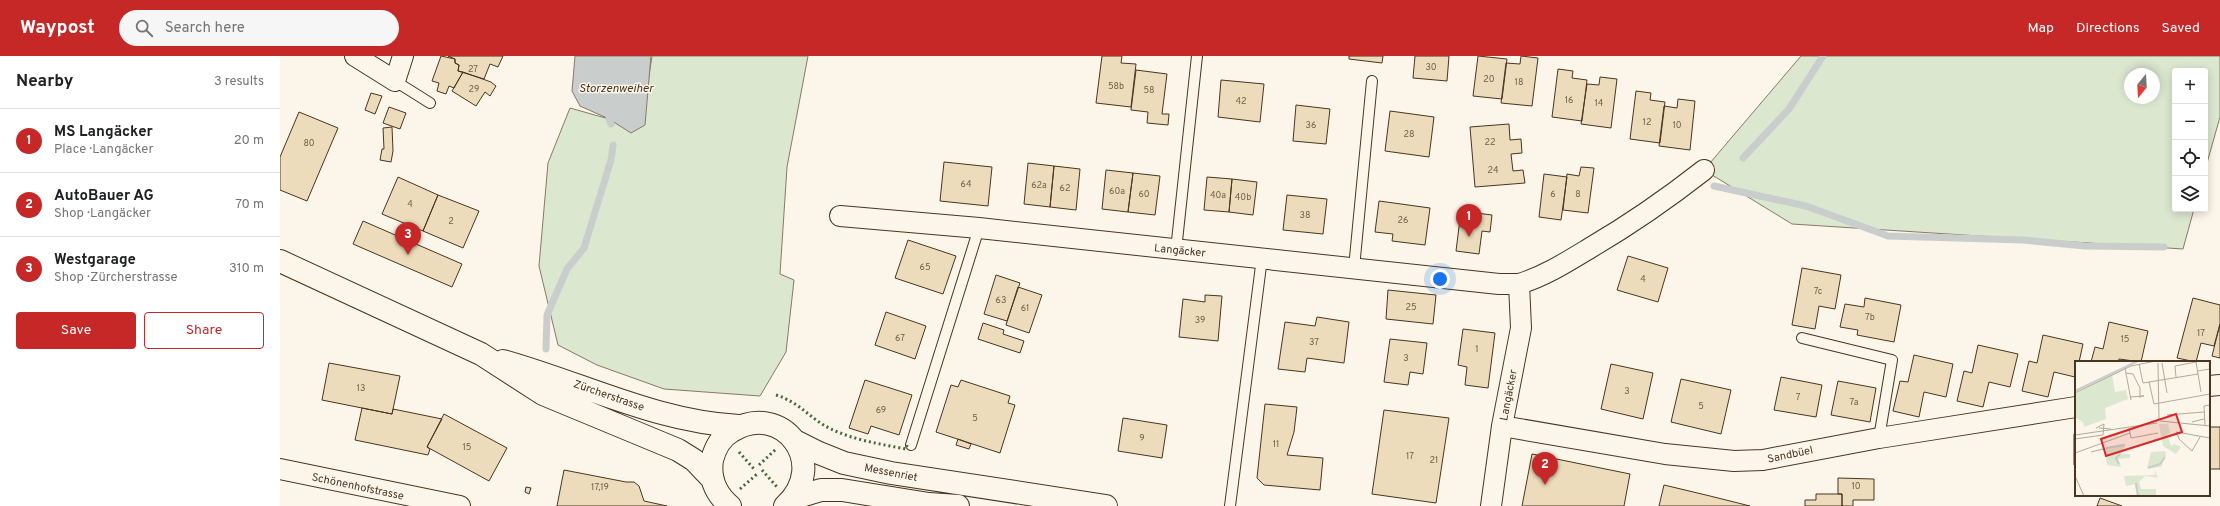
<!DOCTYPE html>
<meta charset="utf-8">
<style>
:root{--surface:#fff;--page:#f6f6f6;--text:#202124;--muted:#757577;--line:#e0e0e0;--accent:#c62828}
body{margin:0;font-family:Overpass,sans-serif;background:var(--page);color:var(--text)}
.controls{position:absolute;right:12px;top:12px;display:grid;overflow:hidden;border-radius:4px;box-shadow:0 2px 10px #0003}
.controls button{width:36px;height:36px;display:grid;place-items:center;padding:0;border:0;border-bottom:1px solid var(--line);background:var(--surface);color:var(--text);font:20px sans-serif}
.compass{position:absolute;left:1844px;top:12px;width:36px;height:36px;border-radius:50%;background:var(--surface);box-shadow:0 2px 10px #0003;rotate:198deg}
.you{position:absolute;left:1160px;top:223px;width:14px;height:14px;margin:-10px;border:3px solid #fff;border-radius:50%;background:#1a73e8;box-shadow:0 0 0 6px #1a73e833}
.badge{display:grid;place-items:center;width:26px;height:26px;border-radius:50%;background:var(--accent);color:#fff;font-size:13px;font-weight:700}
.pin{position:absolute;translate:-50% -33px;filter:drop-shadow(0 1px 2px #0008)}
.pin::after{content:'';position:absolute;top:21px;width:14px;height:12px;background:inherit;clip-path:polygon(0 0,100% 0,50% 100%)}
.list{margin:0;padding:0;list-style:none}
h2{display:flex;justify-content:space-between;align-items:center;height:52px;margin:0;padding:0 16px;font-size:17px}
h2 small{font-size:13px;font-weight:400;color:var(--muted)}
.list li{display:grid;grid-template-columns:26px 1fr auto;gap:12px;align-items:center;box-sizing:border-box;height:64px;padding:0 16px;border-top:1px solid var(--line)}
.list b{display:block;font-size:15px;white-space:nowrap}
.list p{margin:0;font-size:13px;white-space:nowrap;color:var(--muted)}
.list em{font-size:13px;font-style:normal;color:var(--muted)}
.actions{display:flex;gap:8px;padding:12px 16px}
.actions a{flex:1;padding:9px 0;border:1px solid var(--accent);border-radius:4px;text-align:center;font-size:14px;color:var(--accent)}
.actions .main{background:var(--accent);color:#fff}
.icon{flex:none;width:22px;height:22px;fill:none;stroke:currentColor;stroke-width:2;stroke-linecap:round;stroke-linejoin:round}
.map{position:relative;flex:none;width:1940px;height:450px;overflow:hidden}
header{display:flex;align-items:center;gap:24px;box-sizing:border-box;height:56px;padding:0 20px;background:var(--accent);color:#fff}
header strong{font-size:19px}
nav{display:flex;gap:22px;margin-inline-start:auto;font-size:14px}
.search{width:280px;height:36px;background:var(--page);display:flex;align-items:center;gap:10px;box-sizing:border-box;padding:0 14px;border-radius:22px;color:var(--muted);font-size:15px}
main{display:flex}
aside{flex:1;background:var(--surface)}
.map>svg:first-child{display:block}
</style>
<header>
<strong>Waypost</strong>
<div class="search"><svg class="icon" aria-label="search" viewBox="0 0 24 24"><circle cx="10" cy="10" r="6"/><path d="M15 15l6 6"/></svg>Search here</div>
<nav><a>Map</a><a>Directions</a><a>Saved</a></nav>
</header>
<main>
<aside>
<h2>Nearby<small>3 results</small></h2>
<ul class="list">
<li><span class="badge">1</span><div><b>MS Langäcker</b><p>Place · Langäcker</p></div><em>20 m</em></li>
<li><span class="badge">2</span><div><b>AutoBauer AG</b><p>Shop · Langäcker</p></div><em>70 m</em></li>
<li><span class="badge">3</span><div><b>Westgarage</b><p>Shop · Zürcherstrasse</p></div><em>310 m</em></li>
</ul>
<div class="actions"><a class="main">Save</a><a>Share</a></div>
</aside>
<div class="map">
<svg width="1940" height="450" viewBox="0 0 1940 450">
<rect width="100%" height="100%" fill="#fbf6e9"/>
<path fill="#dce7d0" stroke="#887966" fill-rule="evenodd" d="M 372,0 L 528,0 L 507,111 L 500,218 L 514,224 L 506,296 L 480,340 L 384,333 L 317,309 L 278,289 L 259,210 L 268,107 L 290,52 L 329,63 L 356,68 L 365,46 Z
M 1521,0 L 1940,0 L 1940,61 L 1925,114 L 1925,15 L 1895,15 L 1895,153 L 1914,153 L 1903,193 L 1512,168 L 1424,114 ZM 1850,18 L 1874,18 L 1874,42 L 1850,42 Z"/>
<path fill="#c9cecd" stroke="#887966" d="M 295,0 L 371,0 L 365,69 L 351,77 L 329,63 L 300,50 L 292,35 Z"/>
<g fill="none" stroke-linecap="round" stroke-linejoin="round">
<path stroke="#c9cecd" stroke-width="7" d="M 329,63 L 331,68
M 1463,102 L 1509,53 L 1543,0
M 1434,130 L 1526,150 L 1608,180 L 1743,184 L 1805,190 L 1884,191
M 266,293 L 267,259 L 287,213 L 304,192 L 331,104 L 333,89"/>
</g>
<path fill="#ecdcbc" stroke="#4a3520" d="M 161,0 L 175,3 L 175,7 L 179,9 L 178,15 L 183,16 L 174,32 L 169,30 L 166,38 L 157,35 L 159,27 L 152,25 Z
M 168,0 L 223,0 L 218,11 L 210,8 L 204,23 L 178,15 L 179,9 L 175,7 L 175,3 Z
M 822,0 L 842,0 L 841,7 L 856,8 L 851,51 L 816,47 Z
M 1069,0 L 1103,0 L 1102,7 L 1069,3 Z
M 1135,0 L 1169,0 L 1167,25 L 1133,22 Z
M 1198,0 L 1227,3 L 1222,43 L 1193,40 Z
M 1241,0 L 1258,2 L 1252,50 L 1221,47 L 1226,7 L 1240,8 Z
M 1278,13 L 1293,15 L 1292,22 L 1307,24 L 1302,65 L 1272,61 Z
M 856,14 L 887,18 L 882,58 L 889,58 L 888,69 L 867,67 L 868,56 L 851,54 Z
M 183,16 L 211,26 L 216,30 L 210,40 L 205,36 L 196,50 L 172,35 Z
M 1320,21 L 1337,23 L 1331,72 L 1301,68 L 1307,28 L 1319,29 Z
M 941,24 L 984,28 L 980,66 L 938,61 Z
M 1356,35 L 1371,37 L 1370,44 L 1385,46 L 1380,87 L 1350,83 Z
M 91,37 L 102,40 L 95,58 L 85,54 Z
M 1398,43 L 1415,45 L 1410,94 L 1379,90 L 1384,50 L 1397,52 Z
M 1016,49 L 1050,53 L 1046,88 L 1013,85 Z
M 109,51 L 126,57 L 120,73 L 103,67 Z
M 1110,55 L 1154,61 L 1149,101 L 1105,95 Z
M 19,56 L 58,72 L 27,145 L 0,134 L 0,101 Z
M 1229,68 L 1230,84 L 1241,83 L 1242,97 L 1231,98 L 1233,115 L 1243,114 L 1245,127 L 1195,131 L 1190,71 Z
M 112,71 L 113,95 L 111,106 L 100,104 L 102,93 L 104,93 L 103,72 Z
M 664,106 L 712,111 L 708,150 L 660,145 Z
M 748,107 L 774,110 L 770,151 L 744,148 Z
M 774,110 L 800,113 L 796,154 L 770,151 Z
M 1301,111 L 1314,112 L 1308,157 L 1283,154 L 1287,118 L 1299,120 Z
M 826,114 L 853,117 L 848,156 L 822,153 Z
M 853,117 L 880,120 L 875,159 L 848,156 Z
M 1264,118 L 1287,121 L 1281,164 L 1259,161 Z
M 118,121 L 158,139 L 143,175 L 102,158 Z
M 927,121 L 952,123 L 949,156 L 924,154 Z
M 952,123 L 977,126 L 973,159 L 949,156 Z
M 158,139 L 199,155 L 183,192 L 143,175 Z
M 1007,139 L 1047,143 L 1043,178 L 1003,174 Z
M 1099,145 L 1150,152 L 1145,189 L 1112,185 L 1113,178 L 1095,176 Z
M 1181,155 L 1212,159 L 1210,176 L 1202,175 L 1199,198 L 1176,195 Z
M 83,165 L 182,208 L 172,231 L 73,188 Z
M 628,184 L 676,200 L 663,238 L 615,222 Z
M 1348,200 L 1388,212 L 1378,246 L 1337,234 Z
M 1522,212 L 1561,219 L 1555,253 L 1539,250 L 1535,273 L 1512,269 Z
M 716,219 L 740,227 L 727,265 L 704,258 Z
M 738,231 L 762,239 L 749,277 L 726,269 Z
M 1108,234 L 1156,239 L 1153,268 L 1106,263 Z
M 925,239 L 942,240 L 938,285 L 899,281 L 903,243 L 925,246 Z
M 1585,242 L 1621,249 L 1614,286 L 1577,279 L 1578,274 L 1560,271 L 1565,248 L 1584,251 Z
M 1913,242 L 1940,249 L 1940,268 L 1934,290 L 1921,287 L 1916,306 L 1897,302 Z
M 606,256 L 646,270 L 635,303 L 595,289 Z
M 1037,261 L 1069,266 L 1064,307 L 1027,302 L 1025,316 L 998,313 L 1005,266 L 1035,270 Z
M 1829,266 L 1868,275 L 1861,306 L 1839,303 L 1838,306 L 1811,306 L 1815,291 L 1823,293 Z
M 703,267 L 724,274 L 723,278 L 744,285 L 740,297 L 698,283 Z
M 1940,268 L 1940,302 L 1932,300 Z
M 1183,273 L 1215,277 L 1208,332 L 1185,329 L 1187,311 L 1178,309 Z
M 1763,279 L 1803,288 L 1799,306 L 1796,306 L 1795,321 L 1774,316 L 1768,341 L 1742,335 L 1749,305 L 1757,307 Z
M 1110,283 L 1147,287 L 1143,318 L 1130,316 L 1128,329 L 1104,326 Z
M 1698,289 L 1738,298 L 1730,331 L 1709,326 L 1703,351 L 1677,345 L 1684,315 L 1692,317 Z
M 1634,299 L 1673,308 L 1666,341 L 1644,336 L 1639,361 L 1613,355 L 1620,325 L 1628,326 Z
M 49,307 L 120,320 L 112,358 L 42,344 Z
M 1331,308 L 1373,317 L 1363,363 L 1321,353 Z
M 1501,321 L 1542,329 L 1536,361 L 1494,354 Z
M 1401,323 L 1451,334 L 1441,378 L 1391,366 Z
M 585,324 L 632,339 L 619,379 L 591,370 L 588,378 L 569,372 Z
M 681,324 L 730,340 L 728,347 L 735,349 L 720,397 L 656,376 L 671,329 L 678,331 Z
M 1558,325 L 1596,332 L 1590,366 L 1551,359 Z
M 985,348 L 1017,351 L 1014,376 L 1007,399 L 1043,402 L 1040,434 L 984,429 L 977,422 Z
M 82,352 L 112,358 L 113,353 L 162,363 L 147,391 L 150,393 L 148,399 L 75,384 Z
M 1104,354 L 1169,362 L 1156,447 L 1092,438 Z
M 164,358 L 227,392 L 209,425 L 147,391 Z
M 843,362 L 887,369 L 882,402 L 838,395 Z
M 1929,371 L 1940,371 L 1940,413 L 1929,413 Z
M 1794,378 L 1796,378 L 1796,409 L 1794,409 Z
M 678,383 L 691,388 L 689,393 L 676,389 Z
M 1252,398 L 1350,418 L 1344,450 L 1242,450 Z
M 284,414 L 346,426 L 354,426 L 359,430 L 364,445 L 387,450 L 277,450 Z
M 1558,422 L 1594,423 L 1594,444 L 1573,444 L 1573,450 L 1562,450 L 1562,438 L 1558,438 Z
M 1384,429 L 1430,440 L 1470,450 L 1379,450 Z
M 246,431 L 251,432 L 249,438 L 245,436 Z
M 1536,438 L 1562,438 L 1562,450 L 1525,450 L 1525,444 L 1536,444 Z
M 1820,442 L 1842,450 L 1817,450 Z"/>
<g fill="none" stroke-linecap="round" stroke-linejoin="round">
<defs>
<path id="service" d="M 115,25 L 150,47
M 896,194 L 917,0
M 1074,212 L 1092,25
M 1522,282 L 1612,304 L 1599,382
M 631,389 L 699,172
M 950,450 L 982,202"/>
<path id="minor" d="M 75,0 L 115,25 L 123,0
M 560,160 L 699,172 L 1219,228 L 1239,228 L 1241,272 L 1222,370 L 1211,450
M 1239,228 C 1265,220 1287,206 1310,192 C 1351,168 1387,143 1424,114
M 1929,330 L 1940,329
M 1222,370 L 1385,398 L 1454,405 L 1483,404 L 1599,382 L 1796,351
M 0,413 L 180,450"/>
<path id="primary" d="M 0,205 L 201,298 L 263,338 L 398,394 L 414,404 L 433,424
M 223,305 C 302,327 377,366 459,370
M 515,385 L 539,397 L 564,407 L 611,417 L 826,450
M 514,442 L 541,434 L 562,434 L 649,448 L 678,450
M 450,450 C 436,438 429,423 432,404 C 435,392 441,381 452,375 C 502,344 551,408 505,450"/>
</defs>
<use href="#service" stroke="#4a3520" stroke-width="12"/>
<use href="#minor" stroke="#4a3520" stroke-width="22"/>
<use href="#primary" stroke="#4a3520" stroke-width="24"/>
<use href="#service" stroke="#fbf6e9" stroke-width="10"/>
<use href="#minor" stroke="#fbf6e9" stroke-width="20"/>
<use href="#primary" stroke="#fbf6e9" stroke-width="22"/>
<path stroke="#436837" stroke-width="3" stroke-dasharray="2 3" stroke-linecap="butt" d="M 496,339 C 521,347 530,363 551,373 C 574,384 600,388 626,393 L 627,389
M 459,396 L 474,413
M 479,409 L 495,394
M 482,414 L 497,431
M 460,433 L 477,418"/>
</g>
<g text-anchor="middle" stroke-width="3" stroke-linejoin="round" paint-order="stroke">
<g font-size="9" fill="#725f47">
<text x="1151" y="14">30</text>
<text x="193" y="16">27</text>
<text x="1209" y="26">20</text>
<text x="1239" y="29">18</text>
<text x="836" y="33">58b</text>
<text x="194" y="36">29</text>
<text x="869" y="37">58</text>
<text x="1289" y="47">16</text>
<text x="961" y="48">42</text>
<text x="1319" y="50">14</text>
<text x="1367" y="69">12</text>
<text x="1031" y="72">36</text>
<text x="1397" y="72">10</text>
<text x="1129" y="81">28</text>
<text x="1210" y="89">22</text>
<text x="29" y="90">80</text>
<text x="1213" y="117">24</text>
<text x="686" y="131">64</text>
<text x="759" y="132">62a</text>
<text x="785" y="135">62</text>
<text x="837" y="138">60a</text>
<text x="864" y="141">60</text>
<text x="1273" y="141">6</text>
<text x="1298" y="141">8</text>
<text x="938" y="142">40a</text>
<text x="963" y="144">40b</text>
<text x="130" y="151">4</text>
<text x="1025" y="162">38</text>
<text x="1123" y="167">26</text>
<text x="171" y="168">2</text>
<text x="645" y="214">65</text>
<text x="1363" y="226">4</text>
<text x="1538" y="238">7c</text>
<text x="721" y="247">63</text>
<text x="1131" y="254">25</text>
<text x="745" y="255">61</text>
<text x="1590" y="264">7b</text>
<text x="920" y="267">39</text>
<text x="1921" y="280">17</text>
<text x="620" y="285">67</text>
<text x="1845" y="286">15</text>
<text x="1034" y="289">37</text>
<text x="1197" y="296">1</text>
<text x="1126" y="305">3</text>
<text x="81" y="335">13</text>
<text x="1347" y="338">3</text>
<text x="1518" y="344">7</text>
<text x="1574" y="349">7a</text>
<text x="1421" y="353">5</text>
<text x="601" y="357">69</text>
<text x="695" y="365">5</text>
<text x="862" y="385">9</text>
<text x="996" y="391">11</text>
<text x="187" y="394">15</text>
<text x="1130" y="403">17</text>
<text x="1154" y="407">21</text>
<text x="1576" y="433">10</text>
<text x="320" y="434">17,19</text>
</g>
<g font-size="11" fill="#4a3520" stroke="#fbf6e9">
<text transform="translate(900 194) rotate(6)" y="4">Langäcker</text>
<text transform="translate(329 339) rotate(19)" y="4">Zürcherstrasse</text>
<text transform="translate(1228 339) rotate(-79)" y="4">Langäcker</text>
<text transform="translate(1510 398) rotate(-12)" y="4">Sandbüel</text>
<text transform="translate(611 416) rotate(11)" y="4">Messenriet</text>
<text transform="translate(78 430) rotate(12)" y="4">Schönenhofstrasse</text>
</g>
<g font-size="12" font-style="italic" fill="#4a3520" stroke="#fbf6e9">
<text x="336" y="36">Storzenweiher</text>
</g>
</g>
<g transform="translate(1795 305)">
<rect width="135" height="135" fill="#fbf6e9"/>
<path d="M 37,14 L 40,31 L 51,29 L 53,38 L 30,47 L 31,58 L 9,66 L 8,61 L 0,56 L 0,33 ZM 84,63 L 93,63 L 94,66 L 95,72 L 92,73 L 96,85 L 99,83 L 106,86 L 101,93 L 88,85 ZM 46,83 L 50,84 L 47,93 L 55,93 L 55,97 L 43,98 L 46,106 L 32,104 L 30,87 ZM 90,90 L 91,94 L 86,106 L 72,107 L 76,91 ZM 79,108 L 83,117 L 70,115 L 64,121 L 66,128 L 81,128 L 81,135 L 62,135 L 60,123 L 51,125 L 49,115 L 80,114 Z" fill="#dce7d0"/>
<path fill="none" stroke="#c9cecd" stroke-width="2" d="M 0,30 L 63,0M 31,87 L 50,84M 44,103 L 41,97 L 45,93M 73,107 L 85,103 L 90,96M 61,122 L 63,135"/>
<path fill="none" stroke="#b4a999" stroke-width="1" d="M 83,2 L 84,59M 87,2 L 92,32M 64,3 L 68,22 L 123,13M 50,7 L 56,39M 122,10 L 135,8M 51,12 L 58,13 L 65,27 L 65,37M 101,16 L 100,5 L 121,1 L 126,31M 74,21 L 79,43 L 135,33M 0,32 L 56,5 L 81,0M 55,36 L 69,35 L 66,35M 92,54 L 129,51M 85,60 L 135,65M 117,61 L 129,58M 130,64 L 129,45 L 135,44M 24,67 L 36,68M 54,67 L 56,77 L 83,72M 101,71 L 135,77M 102,71 L 104,78 L 117,90 L 125,76M 0,74 L 82,62M 0,78 L 28,74 L 29,63 L 21,67M 16,91 L 28,88M 0,92 L 55,72M 0,115 L 9,135"/>
<path fill="#d62828" fill-opacity="0.15" stroke="#d62828" stroke-width="2" d="M 101,53 L 107,71 L 31,95 L 26,78 Z"/>
<rect width="135" height="135" fill="none" stroke="#4a3520" stroke-width="2"/>
</g>
</svg>
<div class="controls">
<button>+</button>
<button>−</button>
<button><svg class="icon" aria-label="locate" viewBox="0 0 24 24"><circle cx="12" cy="12" r="6"/><path d="M12 2v4M12 18v4M2 12h4M18 12h4"/></svg></button>
<button><svg class="icon" aria-label="layers" viewBox="0 0 24 24"><path d="M12 4l9 5-9 5-9-5zM3 14l9 5 9-5"/></svg></button>
</div>
<svg class="compass" viewBox="-18 -18 36 36"><path d="M0-13l5 13h-10z" fill="#e53935"/><path d="M0 13l5-13h-10z" fill="#757577"/></svg>
<div class="you"></div>
<div class="pin badge" style="left:1189px;top:181px">1</div>
<div class="pin badge" style="left:1265px;top:429px">2</div>
<div class="pin badge" style="left:128px;top:199px">3</div>
</div>
</main>
